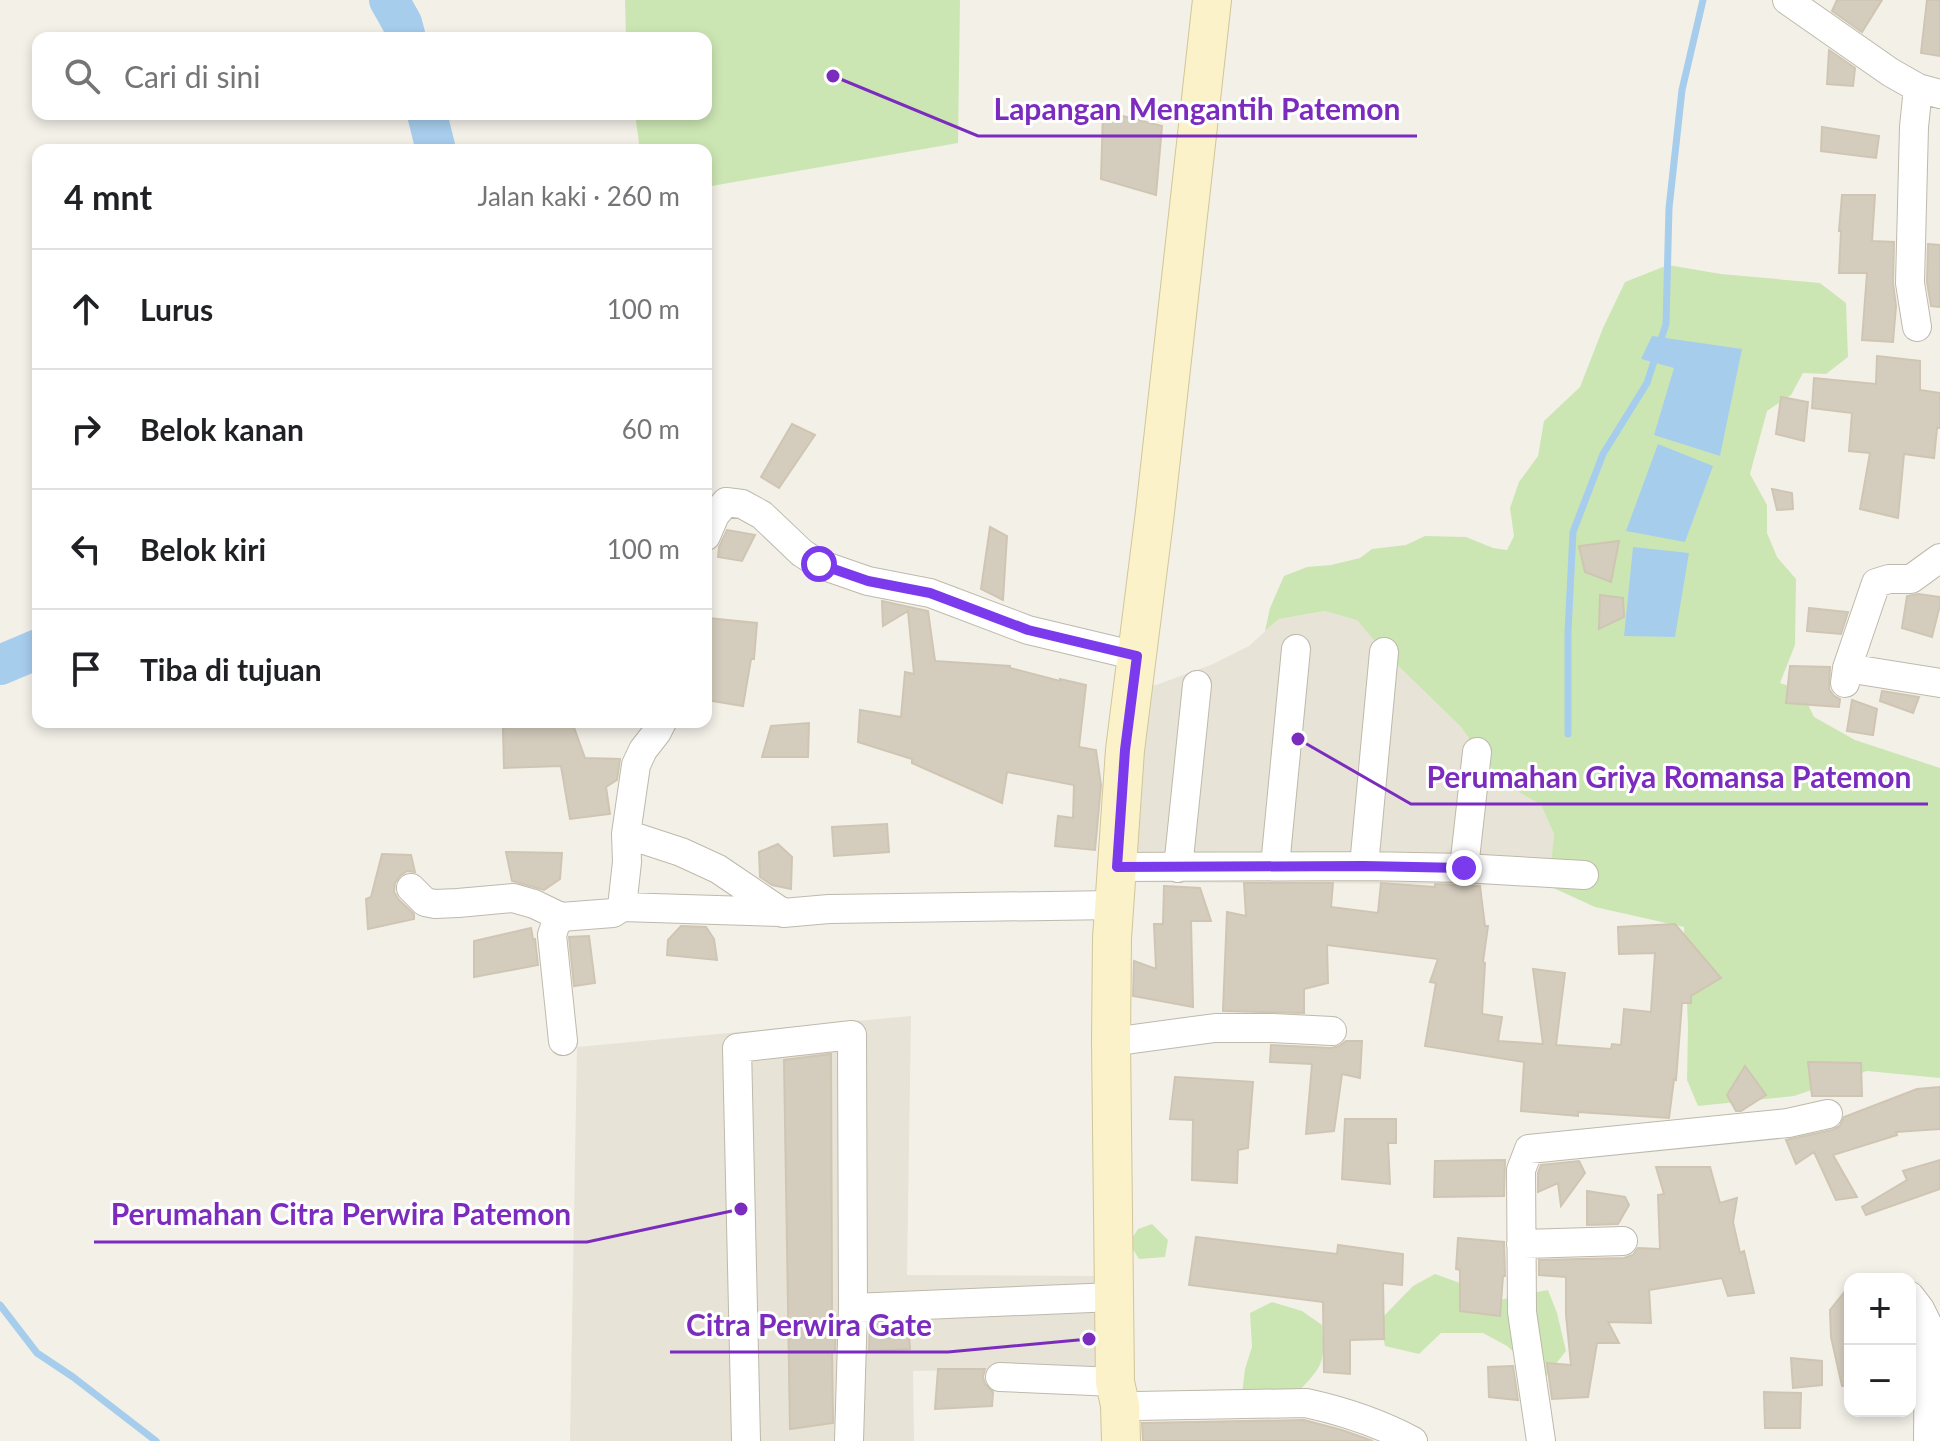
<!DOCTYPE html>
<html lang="id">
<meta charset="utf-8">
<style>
:root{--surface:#fff;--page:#f2f2f2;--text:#202124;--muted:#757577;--line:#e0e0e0}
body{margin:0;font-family:Lato,sans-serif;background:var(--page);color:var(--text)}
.controls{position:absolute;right:24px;bottom:24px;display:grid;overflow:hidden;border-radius:16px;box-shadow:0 4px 12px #0003}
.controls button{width:72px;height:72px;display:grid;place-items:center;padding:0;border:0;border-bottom:2px solid var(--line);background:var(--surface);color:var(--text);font:40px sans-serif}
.stop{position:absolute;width:24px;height:24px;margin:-18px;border:6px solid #7c3aed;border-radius:50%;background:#fff}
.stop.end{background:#7c3aed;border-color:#fff;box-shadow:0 2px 8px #0008}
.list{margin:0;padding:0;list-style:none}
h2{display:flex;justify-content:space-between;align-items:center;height:104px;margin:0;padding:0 32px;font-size:34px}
h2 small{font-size:26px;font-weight:400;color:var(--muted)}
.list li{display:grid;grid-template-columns:52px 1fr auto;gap:24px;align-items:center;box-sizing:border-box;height:120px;padding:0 32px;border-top:2px solid var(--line)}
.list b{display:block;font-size:30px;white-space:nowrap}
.list em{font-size:26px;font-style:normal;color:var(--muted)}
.icon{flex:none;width:44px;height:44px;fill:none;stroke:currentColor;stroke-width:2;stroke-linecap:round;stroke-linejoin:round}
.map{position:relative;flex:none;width:1940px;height:1441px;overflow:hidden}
.search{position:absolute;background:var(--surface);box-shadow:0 4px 12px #0003;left:32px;top:32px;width:680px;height:88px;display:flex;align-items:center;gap:20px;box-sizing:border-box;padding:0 28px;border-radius:16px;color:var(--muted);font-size:30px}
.panel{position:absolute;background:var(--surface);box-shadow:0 4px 12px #0003;left:32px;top:144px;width:680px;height:584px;border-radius:16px}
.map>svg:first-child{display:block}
</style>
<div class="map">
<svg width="1940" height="1441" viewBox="0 0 1940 1441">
<rect width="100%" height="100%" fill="#f3f0e8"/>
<path fill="#e7e3d6" d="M 1326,611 L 1357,619 L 1385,653 L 1461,727 L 1482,757 L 1507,785 L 1541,805 L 1554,834 L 1550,885 L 1116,882 L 1133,684 L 1156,685 L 1213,664 L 1249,646 L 1279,619 Z
M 911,1016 L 907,1275 L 1098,1276 L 1103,1367 L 913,1371 L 914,1441 L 570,1441 L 577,1047 Z"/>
<path fill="#cce6b3" d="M 625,0 L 960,0 L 958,143 L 706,187 L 706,150 L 640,150 L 635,114 L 706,114 L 706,38 L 626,38 Z
M 1668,265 L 1721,274 L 1820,283 L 1846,303 L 1848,357 L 1826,374 L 1803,373 L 1791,395 L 1767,411 L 1750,474 L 1767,505 L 1767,533 L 1777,557 L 1796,579 L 1795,645 L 1780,683 L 1801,690 L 1814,717 L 1855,740 L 1940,768 L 1940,1078 L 1867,1071 L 1794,1096 L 1698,1106 L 1687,1080 L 1688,1027 L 1684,927 L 1595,907 L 1549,886 L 1554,834 L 1541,805 L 1507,785 L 1482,757 L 1461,727 L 1385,653 L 1357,620 L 1325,611 L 1279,619 L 1265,631 L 1270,608 L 1284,576 L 1307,567 L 1331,565 L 1360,558 L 1372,549 L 1406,545 L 1425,536 L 1466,537 L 1493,548 L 1507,550 L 1514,536 L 1510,508 L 1519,482 L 1538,456 L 1544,421 L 1580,387 L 1603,328 L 1625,282 Z
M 1152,1224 L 1168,1240 L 1165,1257 L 1139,1259 L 1129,1243 L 1138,1229 Z
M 1435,1274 L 1460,1283 L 1484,1305 L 1511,1297 L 1548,1290 L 1557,1313 L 1566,1351 L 1544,1379 L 1507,1346 L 1483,1333 L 1441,1333 L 1419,1354 L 1385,1346 L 1380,1320 L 1413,1286 Z
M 1272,1302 L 1302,1311 L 1322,1325 C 1325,1362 1324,1364 1299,1391 L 1242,1394 L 1245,1369 L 1252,1347 L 1250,1313 Z"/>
<path fill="#a7cded" d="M 1652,336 L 1742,349 L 1720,456 L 1654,435 L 1674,368 L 1641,359 Z
M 1658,444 L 1713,466 L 1685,542 L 1626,531 Z
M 1633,547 L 1689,553 L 1675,637 L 1624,636 Z"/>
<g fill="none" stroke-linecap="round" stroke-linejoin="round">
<path stroke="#a7cded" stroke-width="7" d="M 1568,734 L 1568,632 L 1573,532 L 1603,454 L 1647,383 L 1666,324 L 1669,208 L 1682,90 L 1703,0
M 0,1305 L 37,1353 L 73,1377 L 156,1441"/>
<path stroke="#a7cded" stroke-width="40" d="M 389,0 L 402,23 L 406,38
M 427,114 L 436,150
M 0,665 L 38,649"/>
</g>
<path fill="#d4cdbe" stroke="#cfc5b2" stroke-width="2" d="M 1837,0 L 1882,0 L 1862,32 L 1832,11 Z
M 1927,0 L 1940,0 L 1940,56 L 1921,53 Z
M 1829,50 L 1855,68 L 1853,86 L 1827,84 Z
M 1103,111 L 1162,126 L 1156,195 L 1101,179 Z
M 1822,127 L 1879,136 L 1876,158 L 1821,151 Z
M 1842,195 L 1875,195 L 1872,241 L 1894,242 L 1893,283 L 1896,306 L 1893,342 L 1862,340 L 1867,273 L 1839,273 L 1841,231 L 1839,231 Z
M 1928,244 L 1940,245 L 1940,307 L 1931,306 L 1927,282 Z
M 1877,356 L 1920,361 L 1920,390 L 1940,393 L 1940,428 L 1937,428 L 1934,458 L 1904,454 L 1898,518 L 1860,509 L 1870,453 L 1849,451 L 1852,413 L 1812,408 L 1814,378 L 1876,384 Z
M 1781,397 L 1808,402 L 1804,441 L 1776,434 Z
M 792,424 L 815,435 L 779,488 L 761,477 Z
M 1772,489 L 1792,493 L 1793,509 L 1777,510 Z
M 990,527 L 1007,536 L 1003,600 L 981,589 Z
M 727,530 L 755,535 L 742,561 L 718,557 L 719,547 Z
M 1619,541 L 1611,582 L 1585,572 L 1579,546 Z
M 1918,594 L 1940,597 L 1940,605 L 1932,637 L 1902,628 L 1907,596 Z
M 1600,595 L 1623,598 L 1624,617 L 1599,629 Z
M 882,601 L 928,611 L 935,661 L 1010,666 L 1010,668 L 1060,681 L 1060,679 L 1086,685 L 1079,747 L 1096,750 L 1101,785 L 1095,850 L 1055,846 L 1058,816 L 1073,818 L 1074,785 L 1007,772 L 1002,803 L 912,763 L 912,759 L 858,742 L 860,710 L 901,717 L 905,672 L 914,674 L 908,611 L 883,626 Z
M 1809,608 L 1848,612 L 1841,634 L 1807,631 Z
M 708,618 L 757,623 L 754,659 L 751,659 L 743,706 L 706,700 L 706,638 Z
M 1790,666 L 1830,667 L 1829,689 L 1834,696 L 1840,699 L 1839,707 L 1786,703 Z
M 1882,691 L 1919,697 L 1913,713 L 1880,701 Z
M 1852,700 L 1877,709 L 1873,735 L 1847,731 Z
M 511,722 L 572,722 L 585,758 L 620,759 L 617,780 L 606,787 L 610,814 L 570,819 L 561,766 L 504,768 L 503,729 Z
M 809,723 L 808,757 L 762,757 L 771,726 Z
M 887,824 L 889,852 L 834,856 L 832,827 Z
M 778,844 L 792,857 L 791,889 L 772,885 L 760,877 L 759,852 Z
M 506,852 L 562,853 L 560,879 L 544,890 L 512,881 Z
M 382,854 L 411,855 L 415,872 L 407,871 L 400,876 L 395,883 L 394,892 L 399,900 L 414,914 L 414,919 L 368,929 L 366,899 L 371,897 Z
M 1244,883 L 1333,883 L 1331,907 L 1378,913 L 1381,883 L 1435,887 L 1435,884 L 1480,886 L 1485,926 L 1488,926 L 1483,962 L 1485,963 L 1482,1014 L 1502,1017 L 1498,1041 L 1543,1044 L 1533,969 L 1565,973 L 1556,1045 L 1611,1049 L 1612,1044 L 1621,1045 L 1624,1009 L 1651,1012 L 1655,953 L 1619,954 L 1618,927 L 1675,924 L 1721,978 L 1691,996 L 1691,1003 L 1682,1003 L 1676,1080 L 1674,1079 L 1669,1118 L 1578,1112 L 1578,1116 L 1521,1111 L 1524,1062 L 1425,1046 L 1436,983 L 1430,982 L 1438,959 L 1327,945 L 1328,983 L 1304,989 L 1304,1013 L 1223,1011 L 1227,912 L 1246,916 Z
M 1164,886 L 1200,888 L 1211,921 L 1191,921 L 1193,1007 L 1133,996 L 1134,961 L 1156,969 L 1154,924 L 1163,924 Z
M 681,926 L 706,927 L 714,939 L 717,960 L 667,955 L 668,940 Z
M 531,928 L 533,939 L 535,939 L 538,965 L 474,977 L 474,941 Z
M 589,936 L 595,983 L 574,986 L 569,937 Z
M 1346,1041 L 1362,1041 L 1360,1078 L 1342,1074 L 1334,1131 L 1306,1134 L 1312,1064 L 1270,1062 L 1271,1045 L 1331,1048 L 1339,1046 Z
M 831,1054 L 832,1315 L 836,1315 L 835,1352 L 832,1352 L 833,1423 L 790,1429 L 784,1060 Z
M 1808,1062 L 1861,1063 L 1862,1096 L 1812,1096 Z
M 1745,1066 L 1766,1095 L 1741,1111 L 1736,1111 L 1727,1095 Z
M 1175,1077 L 1253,1082 L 1248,1148 L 1238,1150 L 1237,1183 L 1192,1180 L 1193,1120 L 1170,1119 Z
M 1940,1087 L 1940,1129 L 1896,1132 L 1897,1135 L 1833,1155 L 1857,1197 L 1836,1200 L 1814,1152 L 1796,1164 L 1786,1140 L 1832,1130 L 1840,1126 L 1844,1117 L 1917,1089 Z
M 1345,1119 L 1396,1119 L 1396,1143 L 1388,1143 L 1390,1184 L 1342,1179 Z
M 1505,1160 L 1504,1196 L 1434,1197 L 1435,1161 Z
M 1940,1160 L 1940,1189 L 1866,1215 L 1862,1207 L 1907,1180 L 1903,1171 Z
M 1579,1161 L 1585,1173 L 1561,1206 L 1558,1183 L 1538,1192 L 1538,1173 L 1541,1165 Z
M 1656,1167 L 1710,1167 L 1720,1203 L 1737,1198 L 1733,1222 L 1740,1253 L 1744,1251 L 1754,1293 L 1728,1296 L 1722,1278 L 1649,1290 L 1651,1323 L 1608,1322 L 1619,1343 L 1597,1343 L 1588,1397 L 1552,1399 L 1547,1363 L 1571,1365 L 1566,1315 L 1566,1277 L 1539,1275 L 1539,1260 L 1624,1258 L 1633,1255 L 1638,1248 L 1660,1249 L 1658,1195 L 1664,1194 Z
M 1587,1191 L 1625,1197 L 1629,1205 L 1618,1224 L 1587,1225 Z
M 1196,1237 L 1337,1254 L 1338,1245 L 1403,1254 L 1402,1285 L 1383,1283 L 1384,1339 L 1350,1340 L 1350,1374 L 1324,1372 L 1323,1302 L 1189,1285 Z
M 1458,1238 L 1504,1242 L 1505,1276 L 1503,1276 L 1500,1316 L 1460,1311 L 1460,1270 L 1456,1269 Z
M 1850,1285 L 1850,1385 L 1842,1386 L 1831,1337 L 1830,1310 Z
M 908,1323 L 910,1349 L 869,1351 L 870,1324 Z
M 1791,1358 L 1822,1361 L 1822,1385 L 1793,1388 Z
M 1513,1366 L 1518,1400 L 1489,1397 L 1488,1367 Z
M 938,1369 L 985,1369 L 983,1377 L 985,1384 L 993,1392 L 992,1406 L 935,1409 Z
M 1764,1392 L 1801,1393 L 1800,1428 L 1765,1428 Z
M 1304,1420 L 1342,1430 L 1373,1441 L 1143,1441 L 1142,1423 Z"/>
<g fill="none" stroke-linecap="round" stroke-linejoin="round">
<defs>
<path id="street" d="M 1787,0 L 1890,72 L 1918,88 L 1940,94
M 1917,327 L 1910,283 L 1914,127 L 1918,88
M 706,536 L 715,515 L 726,502 L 742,504 L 762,515 L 802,553 L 819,564 L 868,581 L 930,593 L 1028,630 L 1137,656
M 1847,668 L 1940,683
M 1845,683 L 1847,668 L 1876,583 L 1889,579 L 1911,579 L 1940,558
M 626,834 L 681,852 L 718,869 L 783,913 L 829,909 L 1115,905
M 1275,866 L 1296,649
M 1364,866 L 1384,652
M 1117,867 L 1364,866 L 1464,868 L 1584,875
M 1178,868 L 1197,685
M 1464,868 L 1477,752
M 411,888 L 425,902 L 435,904 L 458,903 L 513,898 L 534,904 L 561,917 L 613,913 L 622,907 L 627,862 L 626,834 L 636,765 L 643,750 L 657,732 L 662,722
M 622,907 L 782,912
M 561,917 L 555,926 L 552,935 L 563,1041
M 1111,1042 L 1215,1028 L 1272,1028 L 1332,1031
M 1521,1244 L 1623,1241
M 1910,1296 L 1920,1309 L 1929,1327 L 1928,1441
M 853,1308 L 1114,1297
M 1000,1377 L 1115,1382
M 1120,1405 L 1136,1406 L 1306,1403 C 1343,1411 1379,1423 1413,1441
M 746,1441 L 737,1048 L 852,1035 L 853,1308 L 849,1441
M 1541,1441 L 1522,1312 L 1521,1170 L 1529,1149 L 1788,1123 L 1828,1114"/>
<path id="secondary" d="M 1121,1441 L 1120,1405 L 1115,1382 L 1111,1042 L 1112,938 L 1125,750 L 1155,512 L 1212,0"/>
</defs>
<use href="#street" stroke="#beb9ab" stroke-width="30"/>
<use href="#secondary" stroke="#d1c599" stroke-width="40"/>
<use href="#street" stroke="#fff" stroke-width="28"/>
<use href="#secondary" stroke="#fcf2c9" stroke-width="38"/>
</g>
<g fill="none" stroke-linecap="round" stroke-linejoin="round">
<path stroke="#7c3aed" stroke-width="10" d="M 819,564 L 868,581 L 930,593 L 1028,630 L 1137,656 L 1125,750 L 1117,867 L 1364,866 L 1464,868"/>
</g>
<path fill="none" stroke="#7b2cbf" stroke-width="3" d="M833 76L978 136H1417M1298 739L1411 804H1928M741 1209L587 1242H94M1089 1339L948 1352H670"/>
<g fill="#7b2cbf" stroke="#fff" stroke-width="3">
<circle cx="833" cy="76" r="8"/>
<circle cx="1298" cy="739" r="8"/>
<circle cx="741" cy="1209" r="8"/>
<circle cx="1089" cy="1339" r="8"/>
</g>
<g font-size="30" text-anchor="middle" font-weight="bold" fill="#7b2cbf" stroke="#fff" stroke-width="6" stroke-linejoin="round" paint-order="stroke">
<text x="1197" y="120">Lapangan Mengantih Patemon</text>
<text x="1669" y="788">Perumahan Griya Romansa Patemon</text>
<text x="341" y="1225">Perumahan Citra Perwira Patemon</text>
<text x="809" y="1336">Citra Perwira Gate</text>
</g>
</svg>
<div class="controls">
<button>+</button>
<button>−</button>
</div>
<div class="stop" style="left:819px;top:564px"></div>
<div class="stop end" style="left:1464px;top:868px"></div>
<div class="search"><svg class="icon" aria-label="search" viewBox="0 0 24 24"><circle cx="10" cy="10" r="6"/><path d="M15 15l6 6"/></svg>Cari di sini</div>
<section class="panel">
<h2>4 mnt<small>Jalan kaki · 260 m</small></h2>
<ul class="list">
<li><svg class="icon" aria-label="ahead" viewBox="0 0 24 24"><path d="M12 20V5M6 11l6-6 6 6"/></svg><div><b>Lurus</b></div><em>100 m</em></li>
<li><svg class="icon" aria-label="right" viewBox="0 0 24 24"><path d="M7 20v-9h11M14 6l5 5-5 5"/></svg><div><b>Belok kanan</b></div><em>60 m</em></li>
<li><svg class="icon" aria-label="left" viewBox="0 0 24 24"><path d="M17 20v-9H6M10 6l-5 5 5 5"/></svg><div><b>Belok kiri</b></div><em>100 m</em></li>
<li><svg class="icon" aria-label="arrive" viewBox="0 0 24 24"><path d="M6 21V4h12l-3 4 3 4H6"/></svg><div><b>Tiba di tujuan</b></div></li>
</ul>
</section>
</div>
